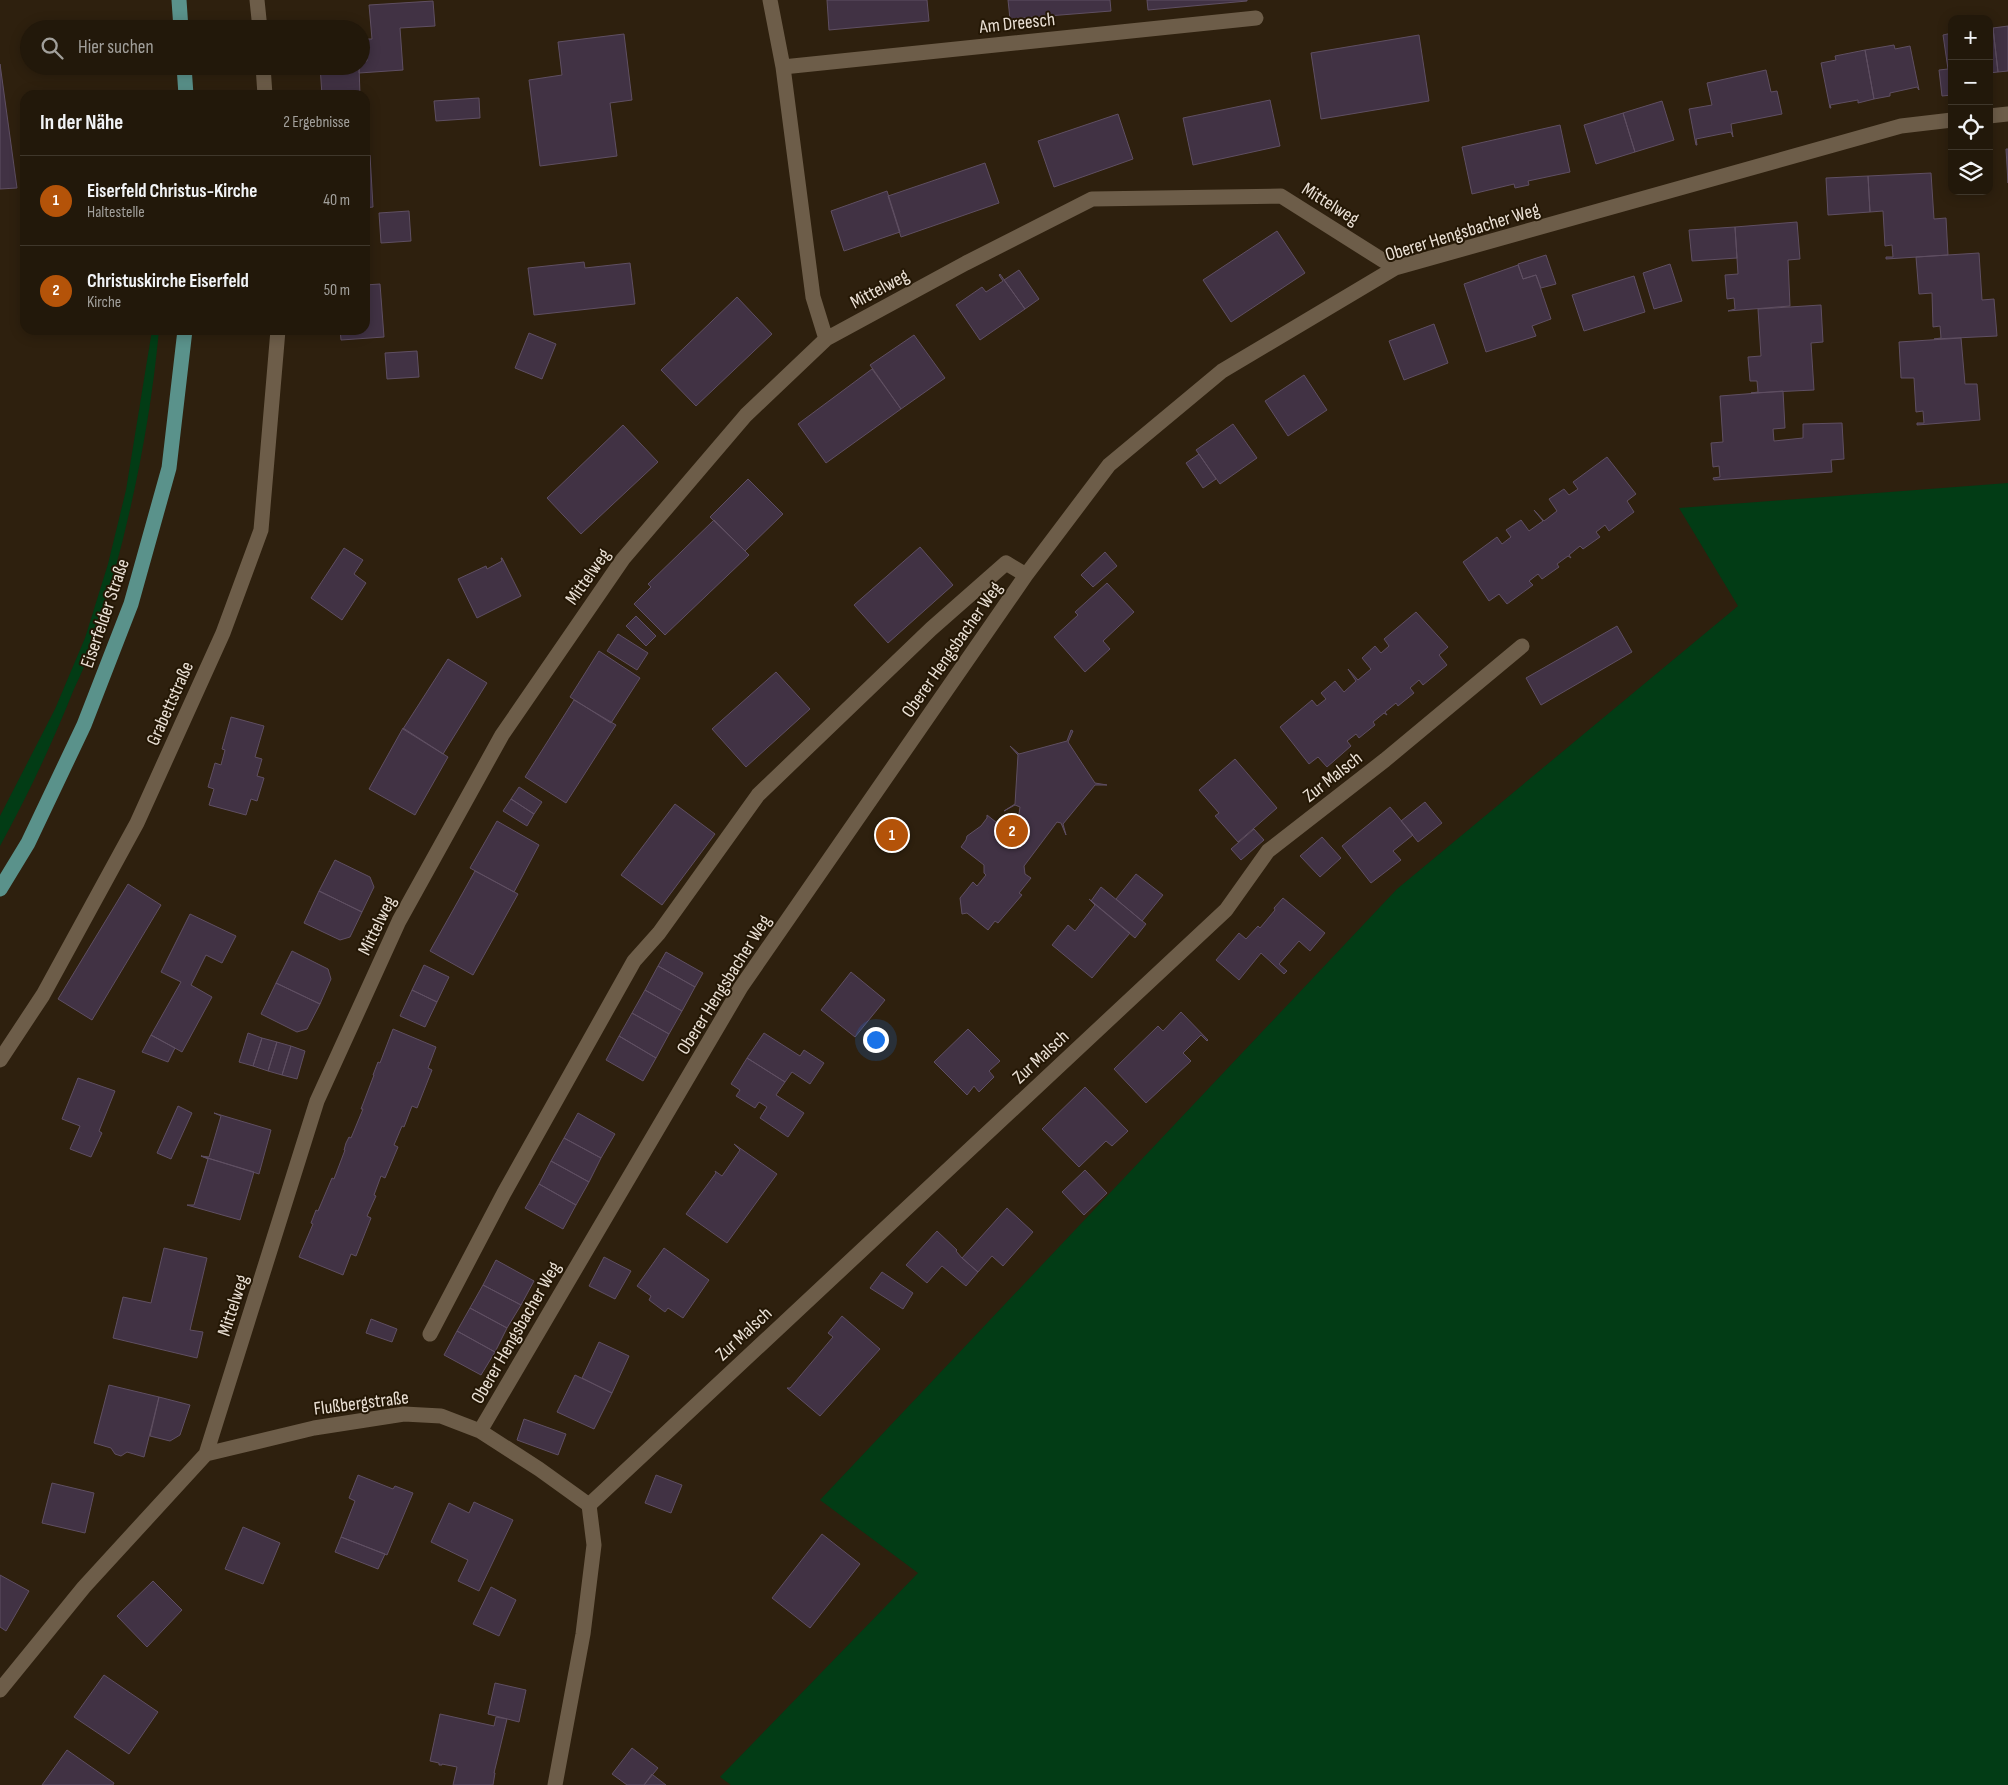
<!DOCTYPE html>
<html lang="de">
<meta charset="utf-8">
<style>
:root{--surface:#22180a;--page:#2e2518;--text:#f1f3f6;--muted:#a2a09c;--line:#3f372b;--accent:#b45309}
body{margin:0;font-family:"Sofia Sans Condensed",sans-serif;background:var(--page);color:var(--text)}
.controls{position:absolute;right:15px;top:15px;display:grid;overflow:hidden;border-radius:10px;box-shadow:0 2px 12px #0003}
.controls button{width:45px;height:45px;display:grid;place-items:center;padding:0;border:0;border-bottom:1px solid var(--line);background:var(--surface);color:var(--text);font:25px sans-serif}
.you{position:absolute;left:875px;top:1039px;width:18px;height:18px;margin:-12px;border:4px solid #fff;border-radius:50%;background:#1a73e8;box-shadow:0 0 0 8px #1a73e833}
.badge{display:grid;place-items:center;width:32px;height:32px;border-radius:50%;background:var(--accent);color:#fff;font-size:16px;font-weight:700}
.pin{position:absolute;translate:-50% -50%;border:2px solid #fff;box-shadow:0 1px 5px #0006}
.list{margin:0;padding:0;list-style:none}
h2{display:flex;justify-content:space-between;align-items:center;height:65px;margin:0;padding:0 20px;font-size:21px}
h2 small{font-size:16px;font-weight:400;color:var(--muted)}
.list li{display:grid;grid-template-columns:32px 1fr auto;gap:15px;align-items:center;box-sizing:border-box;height:90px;padding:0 20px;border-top:1px solid var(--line)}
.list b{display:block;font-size:19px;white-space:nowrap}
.list p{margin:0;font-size:16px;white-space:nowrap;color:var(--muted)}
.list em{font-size:16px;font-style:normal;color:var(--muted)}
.icon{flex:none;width:28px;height:28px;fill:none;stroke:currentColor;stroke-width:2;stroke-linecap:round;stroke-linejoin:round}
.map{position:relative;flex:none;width:2008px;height:1785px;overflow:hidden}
.search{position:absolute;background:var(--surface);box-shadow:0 2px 12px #0003;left:20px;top:20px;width:350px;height:55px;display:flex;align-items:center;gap:12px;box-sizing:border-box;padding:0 18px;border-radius:28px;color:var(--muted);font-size:19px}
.panel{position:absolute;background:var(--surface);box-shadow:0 2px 12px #0003;left:20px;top:90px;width:350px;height:245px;border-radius:15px}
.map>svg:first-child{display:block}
</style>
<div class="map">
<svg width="2008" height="1785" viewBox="0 0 2008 1785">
<rect width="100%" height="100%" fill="#2e200e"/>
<path fill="#023c15" d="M 152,330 L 159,330 C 149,437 126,542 93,643 C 88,659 81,674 74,689 C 53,742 28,795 0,846 L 0,816 L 55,709 L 85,638 L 108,564 L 126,490 Z
M 2008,483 L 2008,1785 L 731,1785 L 720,1777 L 918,1573 L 820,1500 L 1397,889 L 1738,606 L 1679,508 Z"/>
<path fill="#413244" stroke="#5f4f62" d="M 827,0 L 927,0 L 929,21 L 829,30 Z
M 1008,0 L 1110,0 L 1111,11 L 1010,19 Z
M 1147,0 L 1247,0 L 1247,1 L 1148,10 Z
M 433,1 L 435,26 L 400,28 L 403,70 L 359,73 L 359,66 L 361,66 L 361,61 L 367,61 L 365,39 L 372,39 L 369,5 Z
M 2008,26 L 2008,71 L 1998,72 L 1993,28 Z
M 1993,28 L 1998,72 L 1989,73 L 1989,29 Z
M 1952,33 L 1952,95 L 1942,96 L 1939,70 L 1948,69 L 1943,35 Z
M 624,34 L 632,100 L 610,103 L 617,156 L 540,166 L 529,80 L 562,75 L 558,42 Z
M 1419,35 L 1429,101 L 1321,119 L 1311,53 Z
M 1894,45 L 1895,49 L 1910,46 L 1919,90 L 1917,87 L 1890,93 L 1890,96 L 1874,99 L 1865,50 Z
M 1865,50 L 1874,99 L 1858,103 L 1858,100 L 1830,105 L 1831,108 L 1830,108 L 1821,63 L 1836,60 L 1835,56 Z
M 0,64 L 17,188 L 0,189 Z
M 320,66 L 359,66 L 360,95 L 322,95 Z
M 1766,70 L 1771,92 L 1777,91 L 1782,114 L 1731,124 L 1733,137 L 1731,132 L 1696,139 L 1697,145 L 1696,145 L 1689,109 L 1712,105 L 1707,83 Z
M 479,98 L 480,118 L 436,121 L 434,101 Z
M 1270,100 L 1280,146 L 1193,165 L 1183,118 Z
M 1662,101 L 1674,140 L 1635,152 L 1623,113 Z
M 1623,113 L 1635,152 L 1596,164 L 1584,125 Z
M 1118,114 L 1133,159 L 1054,187 L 1038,141 Z
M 1560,125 L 1570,172 L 1528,181 L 1529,185 L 1515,188 L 1514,184 L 1472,194 L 1462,147 Z
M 2006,149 L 2008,149 L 2008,183 Z
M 370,155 L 373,207 L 365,208 L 365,156 Z
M 985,163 L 999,203 L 901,237 L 888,196 Z
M 1931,173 L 1934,219 L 1946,218 L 1948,255 L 1886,259 L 1886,257 L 1893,257 L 1892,245 L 1885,246 L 1883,211 L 1870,212 L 1868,176 Z
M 1868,176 L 1870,212 L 1828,215 L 1826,178 Z
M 887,191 L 900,232 L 844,251 L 831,211 Z
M 409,211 L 411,241 L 381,243 L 379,213 Z
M 1797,222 L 1800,259 L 1788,260 L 1790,306 L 1728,311 L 1735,309 L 1734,298 L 1727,299 L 1725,275 L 1738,274 L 1735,227 Z
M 1735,227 L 1737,258 L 1692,261 L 1689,230 Z
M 1277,231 L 1305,273 L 1231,322 L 1203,280 Z
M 1979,253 L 1982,300 L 1994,299 L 1997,336 L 1934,339 L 1941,338 L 1940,326 L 1933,327 L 1932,293 L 1919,294 L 1916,257 Z
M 1546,255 L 1556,284 L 1541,288 L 1536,275 L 1523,279 L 1518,264 Z
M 584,262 L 585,268 L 630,263 L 635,304 L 534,315 L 528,268 Z
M 1670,264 L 1682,301 L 1654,309 L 1643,273 Z
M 1518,265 L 1523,279 L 1536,275 L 1551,319 L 1532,326 L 1536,336 L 1486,352 L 1464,284 Z
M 1019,270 L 1039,299 L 1025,309 L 1004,280 Z
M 1000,274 L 1025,309 L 980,340 L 956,305 L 982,287 L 986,292 L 1003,281 L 999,275 Z
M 1634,276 L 1645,312 L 1584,331 L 1572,295 Z
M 380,284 L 384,337 L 341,340 L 340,330 L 365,330 L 365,285 Z
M 737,297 L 772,334 L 696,406 L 661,370 Z
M 1821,305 L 1823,342 L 1811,343 L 1814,390 L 1751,393 L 1758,392 L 1757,381 L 1750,381 L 1748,357 L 1761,356 L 1758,309 Z
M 1434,324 L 1448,363 L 1404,380 L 1389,341 Z
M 529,333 L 556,344 L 542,379 L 515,368 Z
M 914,335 L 945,378 L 901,409 L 870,365 Z
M 1961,338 L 1965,384 L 1977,384 L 1980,420 L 1917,425 L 1917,423 L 1924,423 L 1923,411 L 1916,412 L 1914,378 L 1901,378 L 1899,342 Z
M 417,351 L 419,377 L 387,379 L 385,353 Z
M 872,369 L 901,409 L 826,463 L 798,424 Z
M 1304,375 L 1327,410 L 1288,436 L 1265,401 Z
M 1783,391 L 1785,428 L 1773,429 L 1774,441 L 1803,438 L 1803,424 L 1842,423 L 1844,459 L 1831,460 L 1832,472 L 1714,480 L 1713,478 L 1720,477 L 1719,466 L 1713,467 L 1711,443 L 1723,442 L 1720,396 Z
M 1233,424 L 1257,458 L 1220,484 L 1196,450 Z
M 623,425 L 658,462 L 581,534 L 547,498 Z
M 1199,454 L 1216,479 L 1203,488 L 1186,463 Z
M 1607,457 L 1636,494 L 1627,501 L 1634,512 L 1609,531 L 1605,525 L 1596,532 L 1600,537 L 1583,549 L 1580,546 L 1569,555 L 1571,558 L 1568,556 L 1557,564 L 1559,567 L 1542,579 L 1538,574 L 1529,581 L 1533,585 L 1507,604 L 1499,594 L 1489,601 L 1463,562 L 1497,537 L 1502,544 L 1511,537 L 1506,530 L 1521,520 L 1529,531 L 1543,521 L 1534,510 L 1544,521 L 1557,511 L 1549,499 L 1564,489 L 1569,495 L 1578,489 L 1573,482 Z
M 748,479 L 783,514 L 745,551 L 710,517 Z
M 714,520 L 749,555 L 665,635 L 634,604 L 651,587 L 648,584 Z
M 920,547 L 953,585 L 888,643 L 854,605 Z
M 344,548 L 363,560 L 354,574 L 366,583 L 342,620 L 311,598 Z
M 1105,552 L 1117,566 L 1093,587 L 1081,575 Z
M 501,558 L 502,558 L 521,596 L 477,618 L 458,579 L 486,566 L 487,569 L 502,561 Z
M 1107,583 L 1134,612 L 1103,641 L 1110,649 L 1085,672 L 1054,637 L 1078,615 L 1075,612 Z
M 1416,612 L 1448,647 L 1439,655 L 1447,665 L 1423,685 L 1419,680 L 1410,688 L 1414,693 L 1398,706 L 1396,703 L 1385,712 L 1387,715 L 1384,713 L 1373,722 L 1375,725 L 1359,738 L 1356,734 L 1347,741 L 1351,746 L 1327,767 L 1318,757 L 1309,764 L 1280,727 L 1312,700 L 1317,706 L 1326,699 L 1321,693 L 1335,681 L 1344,692 L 1356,681 L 1348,669 L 1358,680 L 1371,669 L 1362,658 L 1375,646 L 1381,653 L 1389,646 L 1384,639 Z
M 636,616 L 656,636 L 646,646 L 626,626 Z
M 1617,626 L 1632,652 L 1541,705 L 1526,678 Z
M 618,634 L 648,653 L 637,670 L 607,651 Z
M 599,651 L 640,678 L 611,723 L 570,697 Z
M 448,659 L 487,683 L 443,754 L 403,729 Z
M 776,672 L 810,709 L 746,767 L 712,729 Z
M 574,700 L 616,725 L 566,803 L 525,777 Z
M 231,717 L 264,726 L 255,757 L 262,759 L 257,776 L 264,778 L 257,801 L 251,799 L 246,815 L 209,805 L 214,789 L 208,787 L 215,763 L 221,765 L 225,750 L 222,749 Z
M 403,728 L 448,757 L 415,815 L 369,789 Z
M 1071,730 L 1073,731 L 1068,742 L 1095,783 L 1107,785 L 1095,785 L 1063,824 L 1066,835 L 1061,823 L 1057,822 L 1024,866 L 1025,874 L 1031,878 L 1019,893 L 1022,895 L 998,923 L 995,921 L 988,930 L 967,913 L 962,914 L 960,898 L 973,882 L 977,886 L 986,875 L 984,873 L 984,865 L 961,847 L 966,840 L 967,836 L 981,826 L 987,818 L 987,815 L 1001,826 L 1017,827 L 1020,807 L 1015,805 L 1004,811 L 1015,804 L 1018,755 L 1010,746 L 1019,754 L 1067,741 Z
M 1235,759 L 1277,808 L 1238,842 L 1215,816 L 1219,813 L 1199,790 Z
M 519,787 L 542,802 L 534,814 L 511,799 Z
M 511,799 L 534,814 L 527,826 L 503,811 Z
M 1425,802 L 1442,823 L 1418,842 L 1401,821 Z
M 675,804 L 715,834 L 662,905 L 621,875 Z
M 1390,807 L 1413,835 L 1393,851 L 1401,860 L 1371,883 L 1342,846 Z
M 497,821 L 539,845 L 514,892 L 470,868 Z
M 1254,829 L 1264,840 L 1241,860 L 1231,849 Z
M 1322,837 L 1341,858 L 1320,877 L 1300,856 Z
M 335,860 L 370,877 L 374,887 L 362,912 L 319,891 Z
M 475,871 L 518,894 L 473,975 L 430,951 Z
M 1136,874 L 1163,895 L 1142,921 L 1116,899 Z
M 128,884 L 161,905 L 92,1020 L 58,999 Z
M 1101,887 L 1146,924 L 1135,938 L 1091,901 Z
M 319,891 L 362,912 L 350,937 L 340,940 L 304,923 Z
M 1283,898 L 1325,933 L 1310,951 L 1299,941 L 1279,964 L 1287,971 L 1284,974 L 1261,953 L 1239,980 L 1216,960 L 1239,933 L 1246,939 L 1258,926 L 1260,928 L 1275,910 L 1274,908 Z
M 1089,899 L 1130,933 L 1092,978 L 1052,945 L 1068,925 L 1075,931 L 1095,905 Z
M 190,914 L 236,936 L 222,963 L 206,955 L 191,985 L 212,997 L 182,1052 L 151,1035 L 181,982 L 161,972 Z
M 292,951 L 328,969 L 331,979 L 320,1004 L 276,983 Z
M 666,952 L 703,973 L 695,987 L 658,966 Z
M 424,965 L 449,977 L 437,1002 L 412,990 Z
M 658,966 L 695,987 L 682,1011 L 645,990 Z
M 851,972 L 885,1000 L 855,1037 L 821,1010 Z
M 276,983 L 320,1004 L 307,1029 L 297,1032 L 261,1014 Z
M 412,990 L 437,1002 L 425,1027 L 400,1016 Z
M 645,990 L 682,1011 L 669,1034 L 632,1013 Z
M 1181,1012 L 1208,1040 L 1207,1041 L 1201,1035 L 1183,1053 L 1191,1061 L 1146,1103 L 1114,1069 L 1158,1026 L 1163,1031 Z
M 632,1013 L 669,1034 L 656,1058 L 619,1036 Z
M 393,1029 L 436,1047 L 428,1068 L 432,1070 L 417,1108 L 412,1106 L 404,1127 L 402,1126 L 394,1145 L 398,1147 L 385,1178 L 381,1176 L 374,1195 L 376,1196 L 367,1216 L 371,1218 L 356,1256 L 351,1254 L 343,1275 L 299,1257 L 313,1224 L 311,1223 L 316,1210 L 318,1211 L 332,1178 L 334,1179 L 345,1150 L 344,1150 L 346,1143 L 349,1137 L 351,1138 L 363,1109 L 361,1109 L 374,1075 L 373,1075 L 378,1062 L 380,1063 Z
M 968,1029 L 1000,1061 L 989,1071 L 994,1077 L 979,1092 L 974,1086 L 967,1095 L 934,1062 Z
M 248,1033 L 262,1038 L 253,1066 L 239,1062 Z
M 764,1033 L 800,1056 L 804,1050 L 824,1063 L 810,1084 L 792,1072 L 785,1082 L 747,1058 Z
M 151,1035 L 175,1048 L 168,1062 L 142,1052 Z
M 619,1036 L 656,1058 L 643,1081 L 606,1060 Z
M 262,1038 L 277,1042 L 268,1071 L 253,1066 Z
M 277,1042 L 291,1046 L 282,1075 L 268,1071 Z
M 291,1046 L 305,1051 L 297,1079 L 282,1075 Z
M 747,1058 L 785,1082 L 776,1095 L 804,1113 L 788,1137 L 760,1118 L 767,1107 L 759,1102 L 755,1108 L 736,1096 L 740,1090 L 731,1084 Z
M 78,1078 L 115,1091 L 99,1131 L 102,1133 L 91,1157 L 70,1149 L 80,1126 L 62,1119 Z
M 1085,1087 L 1128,1131 L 1112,1146 L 1106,1141 L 1079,1167 L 1042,1129 Z
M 178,1106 L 192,1113 L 171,1159 L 157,1153 Z
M 214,1113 L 271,1130 L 259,1174 L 201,1156 L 209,1157 L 221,1116 Z
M 578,1113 L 615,1134 L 601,1158 L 564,1138 Z
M 564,1138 L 601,1158 L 589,1182 L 551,1161 Z
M 734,1144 L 777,1174 L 727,1243 L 686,1214 L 716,1173 L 715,1171 L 722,1176 L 740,1150 Z
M 201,1156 L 254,1172 L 240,1220 L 187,1205 L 194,1205 L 208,1159 Z
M 551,1161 L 589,1182 L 576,1205 L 539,1184 Z
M 1085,1170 L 1107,1193 L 1084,1215 L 1062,1192 Z
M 539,1184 L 576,1205 L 563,1229 L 525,1208 Z
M 1007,1208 L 1033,1232 L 1003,1266 L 992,1256 L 978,1272 L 962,1258 Z
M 937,1231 L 957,1250 L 956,1251 L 962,1258 L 978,1272 L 966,1286 L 942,1266 L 927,1283 L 906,1265 Z
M 164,1248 L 207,1258 L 190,1330 L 203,1332 L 197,1358 L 113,1338 L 123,1297 L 151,1303 Z
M 664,1248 L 709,1280 L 683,1318 L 668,1308 L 665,1312 L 649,1300 L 651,1296 L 637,1286 Z
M 604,1257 L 631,1271 L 615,1299 L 589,1286 Z
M 496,1260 L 534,1281 L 521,1305 L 483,1285 Z
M 882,1272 L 913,1293 L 903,1309 L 870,1288 Z
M 483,1285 L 521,1305 L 507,1328 L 470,1308 Z
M 470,1308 L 507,1328 L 495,1352 L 457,1331 Z
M 842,1316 L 880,1349 L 820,1416 L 787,1388 L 790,1388 L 833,1337 L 828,1333 Z
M 371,1319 L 397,1329 L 392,1342 L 366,1333 Z
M 457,1331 L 495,1352 L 481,1375 L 444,1355 Z
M 599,1342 L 629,1356 L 612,1393 L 582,1378 Z
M 575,1375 L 612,1393 L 594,1429 L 557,1412 Z
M 109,1385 L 159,1397 L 144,1457 L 127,1452 L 121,1456 L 115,1454 L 111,1448 L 94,1443 Z
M 159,1397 L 190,1405 L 180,1435 L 170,1441 L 150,1436 Z
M 524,1419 L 566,1434 L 558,1455 L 517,1440 Z
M 358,1475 L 393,1489 L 395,1486 L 413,1493 L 387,1555 L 341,1537 L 355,1501 L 349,1498 Z
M 656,1475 L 682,1485 L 671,1513 L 645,1503 Z
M 52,1483 L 94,1493 L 85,1533 L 42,1523 Z
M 474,1502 L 513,1520 L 479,1591 L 458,1581 L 468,1560 L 431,1542 L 449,1503 L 469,1513 Z
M 243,1527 L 280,1543 L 263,1584 L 225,1569 Z
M 822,1534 L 860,1564 L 810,1628 L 772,1598 Z
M 341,1537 L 385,1554 L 378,1569 L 335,1552 Z
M 0,1575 L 29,1591 L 6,1631 L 0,1627 Z
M 153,1581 L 182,1610 L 147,1647 L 117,1616 Z
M 491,1587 L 516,1600 L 499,1636 L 473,1624 Z
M 104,1675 L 158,1712 L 129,1754 L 74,1717 Z
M 495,1683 L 526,1690 L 519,1722 L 488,1714 Z
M 440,1714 L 494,1726 L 496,1717 L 507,1719 L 494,1773 L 495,1773 L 493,1785 L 453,1785 L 457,1767 L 442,1764 L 442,1765 L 439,1765 L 439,1763 L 430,1761 Z
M 632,1748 L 658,1768 L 644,1785 L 627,1785 L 612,1774 Z
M 67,1750 L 114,1783 L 113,1785 L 42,1785 Z
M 652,1774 L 653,1775 L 666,1785 L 644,1785 Z"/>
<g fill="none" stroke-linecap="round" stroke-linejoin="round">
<path stroke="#6d5d49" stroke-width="15" d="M 257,0 L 260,29
M 770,0 L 783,67 L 813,297 L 826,339
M 263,66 L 265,95
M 783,67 L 1256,18
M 1989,116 L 2008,114
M 0,1060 L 43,995 L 137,823 L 223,633 L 261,530 L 278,330
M 430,1334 L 504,1193 L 634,961 L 659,933 L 758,795 L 931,629 L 1006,563 L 1026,575
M 480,1431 L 741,987 L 1026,575 L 1109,465 L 1222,371 L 1395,268 L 1901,126 L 1952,120
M 206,1454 L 317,1101 L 399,921 L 502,735 L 623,559 L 746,415 L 826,339 L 966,263 L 1092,199 L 1281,196 L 1395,268
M 589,1505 L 1226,910 L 1268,851 L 1385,760 L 1522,646
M 0,1690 L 84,1587 L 206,1454 L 314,1428 L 404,1414 L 441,1416 L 480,1431 L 539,1469 L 589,1505 L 594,1545 L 583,1634 L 555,1785"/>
<path stroke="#5a928b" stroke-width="15" d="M 179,0 L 181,29
M 184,66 L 186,95
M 0,889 L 28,843 L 84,725 L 131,604 L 169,468 L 185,330"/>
</g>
<g text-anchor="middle" stroke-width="4" stroke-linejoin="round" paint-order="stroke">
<g font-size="19" fill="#ebe1d6" stroke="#241705">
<text transform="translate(1017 22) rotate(-6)" y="7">Am Dreesch</text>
<text transform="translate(1331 203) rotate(32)" y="7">Mittelweg</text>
<text transform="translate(1462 231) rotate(-17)" y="7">Oberer Hengsbacher Weg</text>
<text transform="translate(879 288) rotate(-28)" y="7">Mittelweg</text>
<text transform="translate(587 576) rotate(-55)" y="7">Mittelweg</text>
<text transform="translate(104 613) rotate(-71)" y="7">Eiserfelder Straße</text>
<text transform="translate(951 649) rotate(-55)" y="7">Oberer Hengsbacher Weg</text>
<text transform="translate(169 703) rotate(-66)" y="7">Grabettstraße</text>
<text transform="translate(1332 776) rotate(-38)" y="7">Zur Malsch</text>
<text transform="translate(376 925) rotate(-64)" y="7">Mittelweg</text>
<text transform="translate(723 984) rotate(-58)" y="7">Oberer Hengsbacher Weg</text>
<text transform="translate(1040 1056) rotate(-43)" y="7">Zur Malsch</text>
<text transform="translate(232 1305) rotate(-72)" y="7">Mittelweg</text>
<text transform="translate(515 1332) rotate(-60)" y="7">Oberer Hengsbacher Weg</text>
<text transform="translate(743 1333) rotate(-43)" y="7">Zur Malsch</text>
<text transform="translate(361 1402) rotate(-7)" y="7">Flußbergstraße</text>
</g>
</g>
</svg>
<div class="controls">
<button>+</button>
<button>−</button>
<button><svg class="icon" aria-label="locate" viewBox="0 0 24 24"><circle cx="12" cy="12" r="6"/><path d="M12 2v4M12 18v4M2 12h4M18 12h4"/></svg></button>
<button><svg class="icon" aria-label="layers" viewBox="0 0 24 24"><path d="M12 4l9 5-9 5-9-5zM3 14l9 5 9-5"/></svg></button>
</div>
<div class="you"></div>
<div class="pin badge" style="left:892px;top:835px">1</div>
<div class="pin badge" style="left:1012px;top:831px">2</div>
<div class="search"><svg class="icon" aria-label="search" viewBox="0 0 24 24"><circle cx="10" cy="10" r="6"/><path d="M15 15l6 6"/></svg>Hier suchen</div>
<section class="panel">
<h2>In der Nähe<small>2 Ergebnisse</small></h2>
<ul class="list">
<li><span class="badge">1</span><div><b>Eiserfeld Christus-Kirche</b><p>Haltestelle</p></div><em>40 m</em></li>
<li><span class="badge">2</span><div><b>Christuskirche Eiserfeld</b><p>Kirche</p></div><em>50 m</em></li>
</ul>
</section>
</div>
